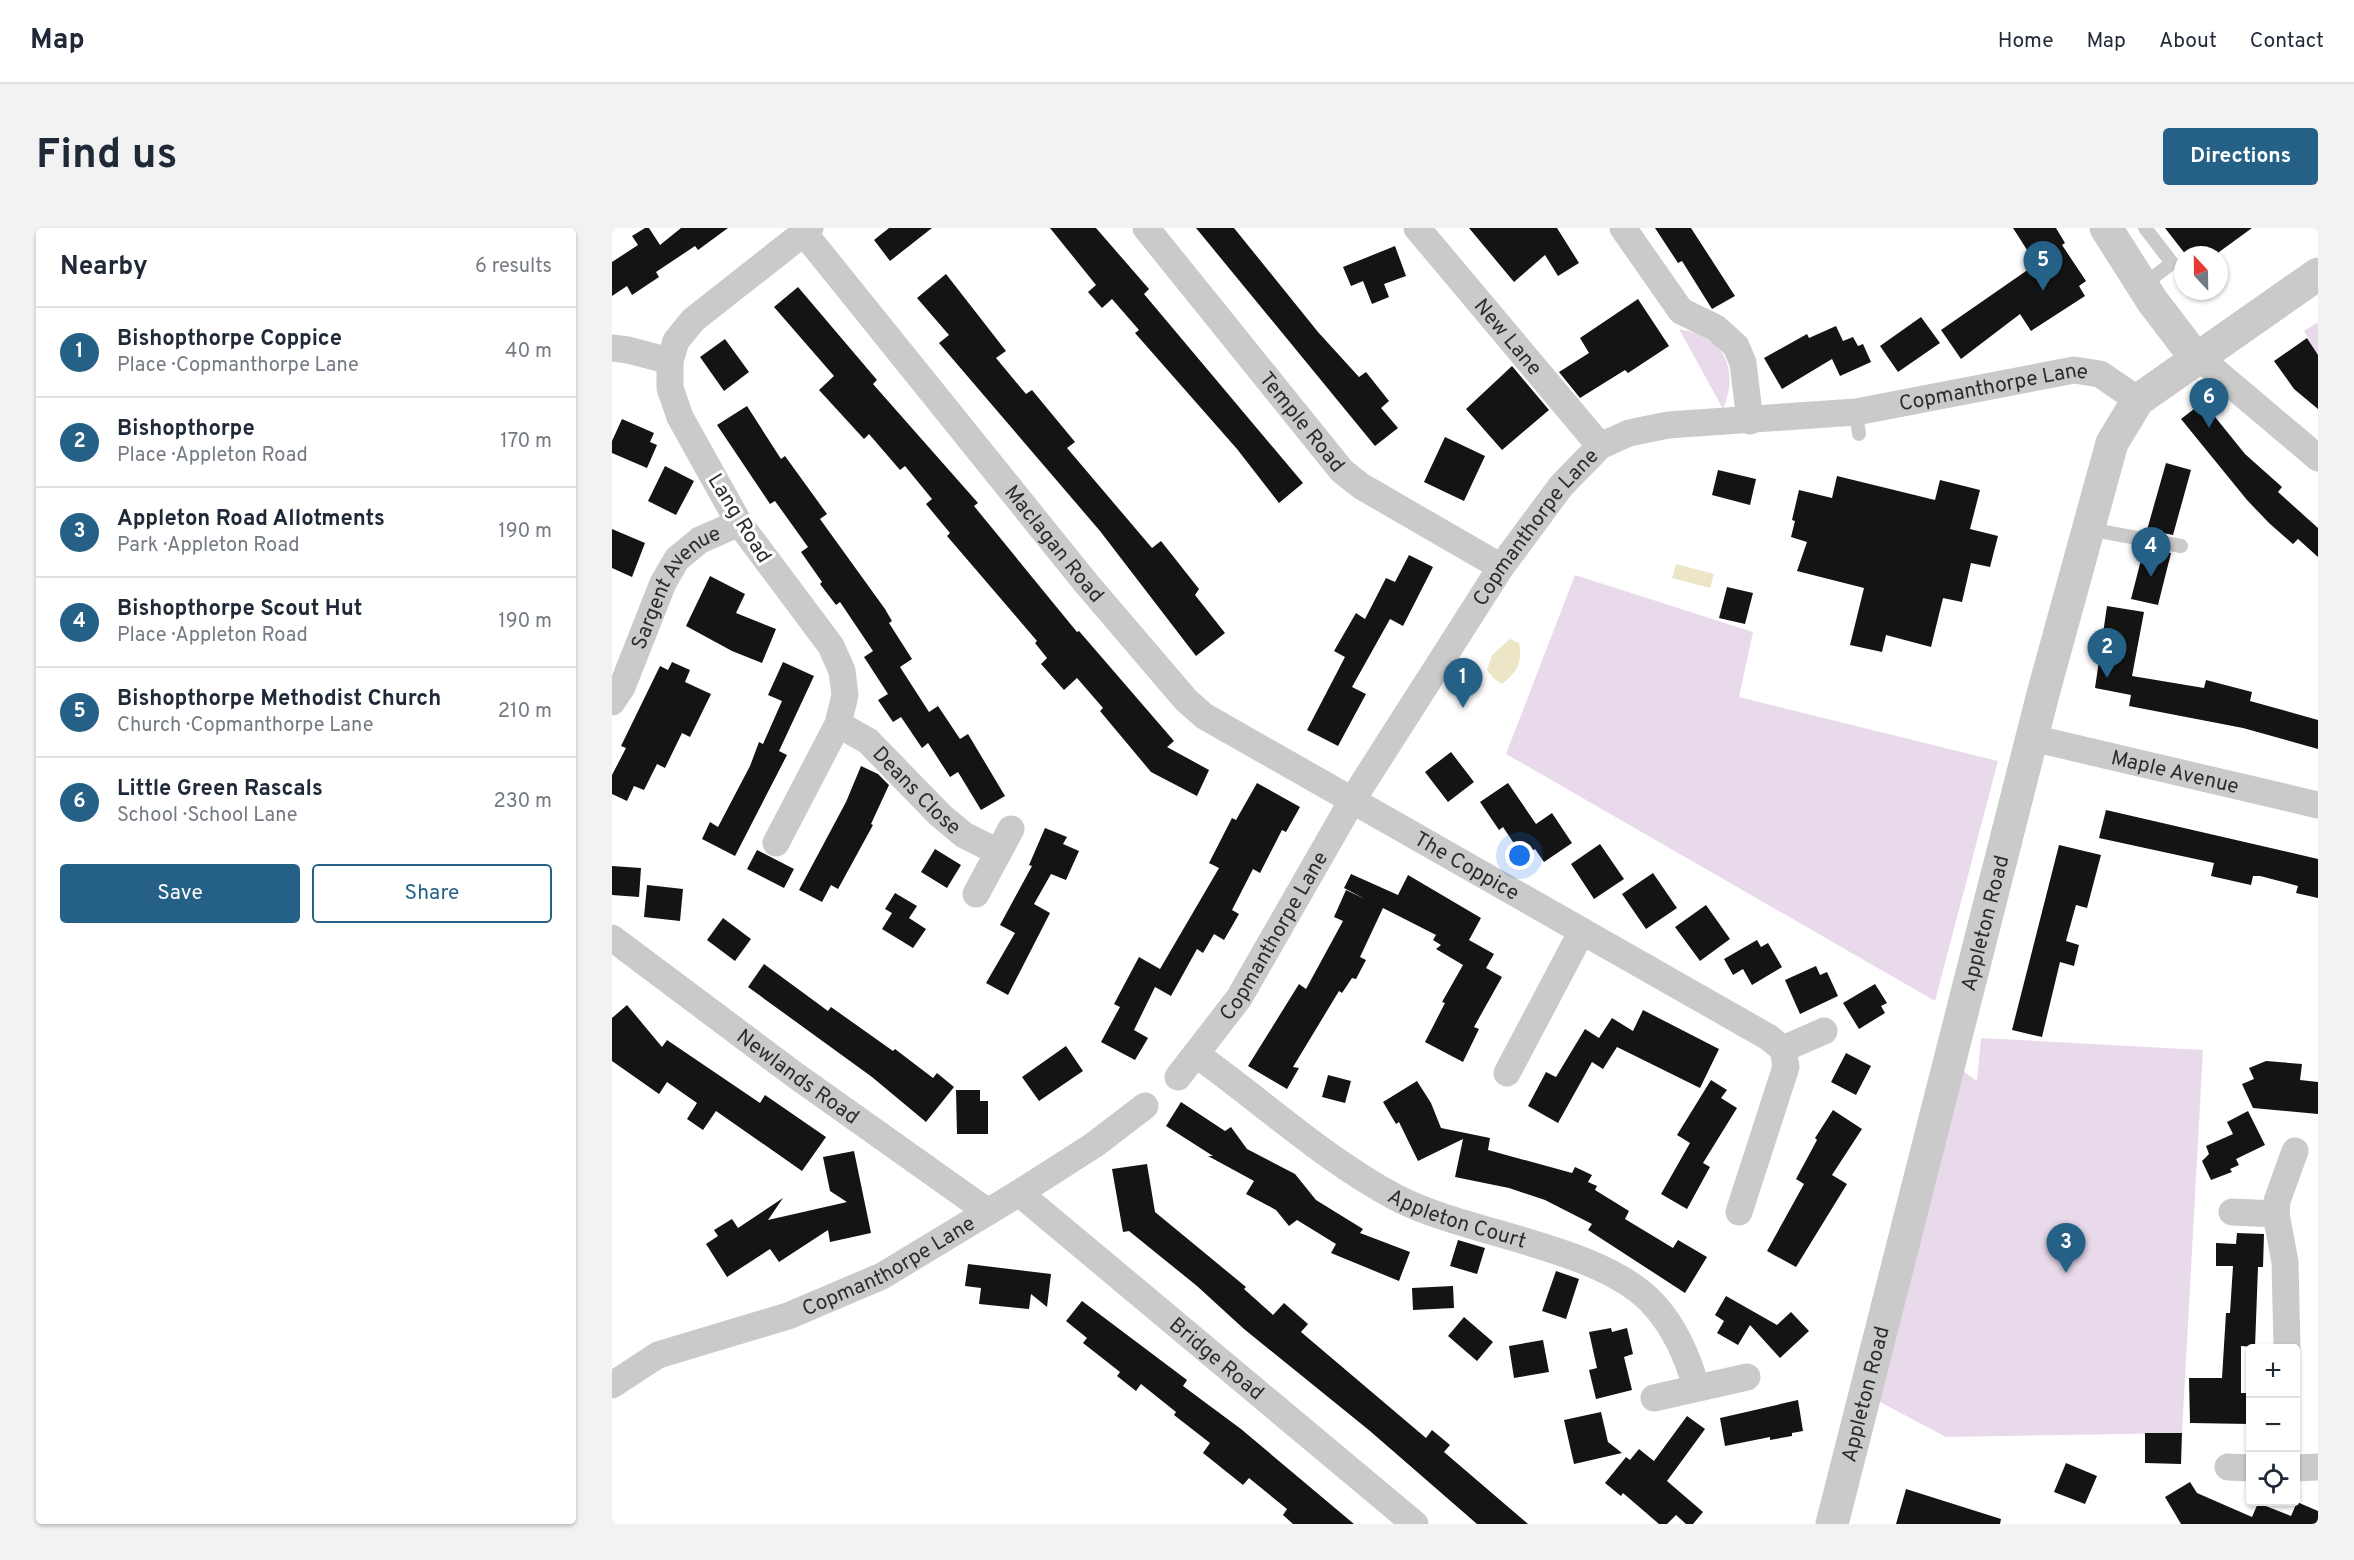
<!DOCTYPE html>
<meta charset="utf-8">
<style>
:root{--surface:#fff;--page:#f2f2f3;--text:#1f2937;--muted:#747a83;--line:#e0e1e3;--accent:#256187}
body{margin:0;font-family:Overpass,sans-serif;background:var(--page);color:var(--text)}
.controls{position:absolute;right:18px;bottom:18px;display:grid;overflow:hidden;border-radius:6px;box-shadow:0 2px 4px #0004}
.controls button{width:54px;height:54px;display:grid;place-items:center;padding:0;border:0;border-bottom:2px solid var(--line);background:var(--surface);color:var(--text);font:30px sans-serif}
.compass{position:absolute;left:1562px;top:18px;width:54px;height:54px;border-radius:50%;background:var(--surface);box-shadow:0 2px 4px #0004;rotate:338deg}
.you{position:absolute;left:908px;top:628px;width:21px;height:21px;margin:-15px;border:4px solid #fff;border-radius:50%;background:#1a73e8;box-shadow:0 0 0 9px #1a73e833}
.badge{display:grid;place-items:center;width:39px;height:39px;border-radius:50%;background:var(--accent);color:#fff;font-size:20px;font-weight:700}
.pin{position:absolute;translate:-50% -50px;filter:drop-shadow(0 2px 3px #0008)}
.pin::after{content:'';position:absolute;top:32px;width:21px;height:18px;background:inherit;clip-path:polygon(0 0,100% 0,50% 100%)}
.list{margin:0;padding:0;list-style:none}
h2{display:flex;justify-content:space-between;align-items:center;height:78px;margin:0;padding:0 24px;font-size:26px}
h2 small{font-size:20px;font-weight:400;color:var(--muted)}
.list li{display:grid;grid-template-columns:39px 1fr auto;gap:18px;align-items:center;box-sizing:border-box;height:90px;padding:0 24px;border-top:2px solid var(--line)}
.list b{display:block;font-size:22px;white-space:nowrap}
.list p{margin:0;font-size:20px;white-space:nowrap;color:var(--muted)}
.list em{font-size:20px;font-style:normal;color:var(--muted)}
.actions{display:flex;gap:12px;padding:18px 24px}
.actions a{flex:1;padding:14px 0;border:2px solid var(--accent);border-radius:6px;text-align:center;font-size:21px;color:var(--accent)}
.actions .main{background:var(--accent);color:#fff}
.icon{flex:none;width:33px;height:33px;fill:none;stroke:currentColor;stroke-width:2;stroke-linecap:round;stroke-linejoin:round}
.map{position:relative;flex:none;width:1706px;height:1296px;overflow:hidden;border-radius:6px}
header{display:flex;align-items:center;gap:36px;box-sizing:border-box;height:84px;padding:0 30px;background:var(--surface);border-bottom:2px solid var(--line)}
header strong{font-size:28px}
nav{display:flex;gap:33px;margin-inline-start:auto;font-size:21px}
.intro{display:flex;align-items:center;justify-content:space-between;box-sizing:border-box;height:144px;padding:0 36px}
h1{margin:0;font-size:42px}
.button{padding:15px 27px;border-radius:6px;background:var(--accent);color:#fff;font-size:21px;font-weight:700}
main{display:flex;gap:36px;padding:0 36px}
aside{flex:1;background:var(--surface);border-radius:6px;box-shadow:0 2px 4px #0004}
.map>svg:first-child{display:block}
</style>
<header>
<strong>Map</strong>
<nav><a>Home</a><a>Map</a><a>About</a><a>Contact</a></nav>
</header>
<div class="intro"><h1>Find us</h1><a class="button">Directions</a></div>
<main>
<aside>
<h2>Nearby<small>6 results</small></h2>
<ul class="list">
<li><span class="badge">1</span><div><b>Bishopthorpe Coppice</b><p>Place · Copmanthorpe Lane</p></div><em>40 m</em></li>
<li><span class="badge">2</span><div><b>Bishopthorpe</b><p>Place · Appleton Road</p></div><em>170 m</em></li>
<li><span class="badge">3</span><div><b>Appleton Road Allotments</b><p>Park · Appleton Road</p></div><em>190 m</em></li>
<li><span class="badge">4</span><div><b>Bishopthorpe Scout Hut</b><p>Place · Appleton Road</p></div><em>190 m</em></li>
<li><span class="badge">5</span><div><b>Bishopthorpe Methodist Church</b><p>Church · Copmanthorpe Lane</p></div><em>210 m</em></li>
<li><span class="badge">6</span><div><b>Little Green Rascals</b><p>School · School Lane</p></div><em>230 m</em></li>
</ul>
<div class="actions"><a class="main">Save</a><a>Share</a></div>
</aside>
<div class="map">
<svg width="1706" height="1296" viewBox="0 0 1706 1296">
<rect width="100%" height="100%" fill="#fff"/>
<path fill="#e9daeb" d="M 1706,94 L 1706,127 L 1692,103 Z
M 1067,101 C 1112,108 1128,140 1111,181 Z
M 963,347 L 1141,404 L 1127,469 L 1386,533 L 1323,773 L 894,526 Z
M 1369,810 L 1591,822 L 1570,1205 L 1334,1209 L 1266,1173 L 1347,840 L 1365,853 Z"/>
<path fill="#ece5c6" d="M 1064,336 L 1102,346 L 1098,360 L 1060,350 Z
M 898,411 L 907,415 C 911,434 905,445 890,456 L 881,450 L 875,442 L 880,427 Z"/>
<path fill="#141414" d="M 33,0 L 37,0 L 48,17 L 69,0 L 116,0 L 86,22 L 83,18 L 44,44 L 47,49 L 20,67 L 15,58 L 0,68 L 0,34 L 26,17 L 20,8 Z
M 277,0 L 320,0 L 278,33 L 262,12 Z
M 438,0 L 484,0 L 537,61 L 532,66 L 691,255 L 667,275 L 625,221 L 523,105 L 527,102 L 500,71 L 490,80 L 476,64 L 484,57 Z
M 584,0 L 622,0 L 706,104 L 747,149 L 754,144 L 777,173 L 769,180 L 786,200 L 763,218 Z
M 857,0 L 945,0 L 967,35 L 946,48 L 933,27 L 902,54 Z
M 1043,0 L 1079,0 L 1123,68 L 1100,81 L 1070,33 L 1066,35 Z
M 1401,0 L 1444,0 L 1453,15 L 1450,17 L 1474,53 L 1467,58 L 1473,68 L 1419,103 L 1408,86 L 1349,131 L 1329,102 L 1424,36 Z
M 1553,0 L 1640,0 L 1603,27 L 1574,27 Z
M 783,18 L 794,48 L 772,56 L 777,69 L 760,76 L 751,53 L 739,58 L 731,39 Z
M 334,46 L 394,123 L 384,130 L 414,166 L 420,162 L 463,214 L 455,220 L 540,320 L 549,313 L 587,361 L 583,367 L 613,405 L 584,428 L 488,303 L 327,115 L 337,107 L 305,70 Z
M 186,59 L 265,152 L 261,156 L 366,275 L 362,278 L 465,404 L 467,403 L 562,513 L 555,519 L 597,542 L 585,568 L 539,544 L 488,483 L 491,480 L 465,450 L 452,462 L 429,436 L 435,430 L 423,415 L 425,413 L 335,308 L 338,305 L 314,276 L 320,271 L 293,238 L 288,242 L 257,206 L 252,211 L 207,162 L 222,148 L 162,79 Z
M 1026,71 L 1057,118 L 1016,145 L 1013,142 L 968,170 L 947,144 L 977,125 L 968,110 Z
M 1309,89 L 1328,115 L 1286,144 L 1268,118 Z
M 1224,98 L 1231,113 L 1241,109 L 1246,118 L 1251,116 L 1259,134 L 1228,148 L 1220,131 L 1170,161 L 1152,130 L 1195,106 L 1197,110 Z
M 1695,110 L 1706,127 L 1706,181 L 1682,161 L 1662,133 Z
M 113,111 L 137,144 L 112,163 L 88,129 Z
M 900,138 L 937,182 L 890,222 L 854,181 Z
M 1591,174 L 1633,226 L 1670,259 L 1666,264 L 1706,300 L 1706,329 L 1686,311 L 1681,316 L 1657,295 L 1635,272 L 1569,191 Z
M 135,178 L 169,231 L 173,228 L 215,286 L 208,291 L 273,381 L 280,393 L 277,395 L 300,431 L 288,439 L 317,484 L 326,478 L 348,511 L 356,506 L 393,568 L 369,582 L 346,544 L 338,549 L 316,515 L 310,520 L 289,489 L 281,494 L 266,472 L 276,466 L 252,429 L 261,423 L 228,374 L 224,377 L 208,356 L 210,354 L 189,324 L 196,319 L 163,273 L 158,276 L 105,197 Z
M 10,191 L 42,205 L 38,214 L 45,217 L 35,240 L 0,225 L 0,213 Z
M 833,209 L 873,228 L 852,273 L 812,254 Z
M 1554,235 L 1579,242 L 1561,307 L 1535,302 Z
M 53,238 L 82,253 L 64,287 L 36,273 Z
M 1106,242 L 1144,251 L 1138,277 L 1100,267 Z
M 1225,248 L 1323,272 L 1328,252 L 1368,262 L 1358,301 L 1386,308 L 1378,339 L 1359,335 L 1350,374 L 1331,370 L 1319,419 L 1274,407 L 1270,424 L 1238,417 L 1252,360 L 1185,343 L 1195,314 L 1179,309 L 1183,293 L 1180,292 L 1187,262 L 1220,270 Z
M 0,301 L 33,315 L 20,349 L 0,340 Z
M 1532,320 L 1559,325 L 1546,377 L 1519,371 Z
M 797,327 L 821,339 L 791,398 L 778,391 L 740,459 L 754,466 L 726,518 L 695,502 L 733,429 L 722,423 L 744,385 L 753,391 L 774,350 L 783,354 Z
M 98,348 L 133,366 L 124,385 L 164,401 L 150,435 L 120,423 L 74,398 Z
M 1115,359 L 1141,365 L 1133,396 L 1107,390 Z
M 1495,378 L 1532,384 L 1520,448 L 1592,460 L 1594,452 L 1640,464 L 1638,473 L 1706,492 L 1706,521 L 1631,500 L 1517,478 L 1519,467 L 1483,460 Z
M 60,434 L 78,442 L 73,454 L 99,466 L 78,509 L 70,505 L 53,540 L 45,536 L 32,562 L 22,558 L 15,573 L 0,566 L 0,547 L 14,520 L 9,518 L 48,438 L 56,442 Z
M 171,434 L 202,448 L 167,523 L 175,527 L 123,628 L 90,611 L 98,594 L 106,599 L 138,538 L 147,514 L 151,516 L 170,473 L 156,467 Z
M 839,524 L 862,554 L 836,574 L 813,544 Z
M 249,538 L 266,546 L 277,557 L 259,596 L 261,597 L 226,661 L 219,657 L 210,674 L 187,662 L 234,574 Z
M 645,555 L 688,579 L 674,604 L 670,602 L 648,645 L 641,641 L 620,682 L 627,686 L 612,712 L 602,706 L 591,725 L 585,721 L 559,768 L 543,759 L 522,802 L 536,810 L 523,832 L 489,814 L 508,779 L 502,776 L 527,729 L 548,741 L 607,640 L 597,635 L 620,590 L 624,592 Z
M 896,555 L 924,596 L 940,585 L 960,615 L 932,634 L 923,621 L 911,629 L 891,599 L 887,602 L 868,574 Z
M 1494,582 L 1706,631 L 1706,670 L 1684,665 L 1686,658 L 1648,648 L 1641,648 L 1639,657 L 1599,648 L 1602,635 L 1487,610 Z
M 433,600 L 455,609 L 451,616 L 467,623 L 454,652 L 439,646 L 422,676 L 438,685 L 396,767 L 374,755 L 403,705 L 388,697 L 420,638 L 417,637 Z
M 988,616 L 1012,651 L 982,671 L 959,636 Z
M 1447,617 L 1489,627 L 1475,680 L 1464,677 L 1454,713 L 1467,717 L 1462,738 L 1448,734 L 1430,809 L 1400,802 Z
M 323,621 L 349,637 L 335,660 L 309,644 Z
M 145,622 L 182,641 L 172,660 L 135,641 Z
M 0,638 L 29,640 L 27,669 L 0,667 Z
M 1041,645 L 1065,680 L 1034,701 L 1010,666 Z
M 739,646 L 786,667 L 796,647 L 869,690 L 857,712 L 882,726 L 874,740 L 890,749 L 862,799 L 867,801 L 851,834 L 813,814 L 833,775 L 830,774 L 851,737 L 824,721 L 829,717 L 821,712 L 824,707 L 771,680 L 748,729 L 754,732 L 744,751 L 740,750 L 730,765 L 727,763 L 681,839 L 687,840 L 675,861 L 636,838 L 687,756 L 694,761 L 731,693 L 722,689 L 734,662 L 753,671 L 732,660 Z
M 35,657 L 71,661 L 68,693 L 32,689 Z
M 283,665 L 305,678 L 297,690 L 314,701 L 301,720 L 270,701 L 280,685 L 273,681 Z
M 1094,677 L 1118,711 L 1088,733 L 1063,699 Z
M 111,690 L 139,711 L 123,733 L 95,712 Z
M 1145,712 L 1149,719 L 1156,715 L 1170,739 L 1140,757 L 1131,741 L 1121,747 L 1112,731 Z
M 152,736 L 216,783 L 219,779 L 281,823 L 283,821 L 321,850 L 325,845 L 342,859 L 314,894 L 260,849 L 136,759 Z
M 1204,738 L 1208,747 L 1215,744 L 1226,768 L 1188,786 L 1173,752 Z
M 1263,756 L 1275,775 L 1269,778 L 1273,785 L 1247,801 L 1231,775 Z
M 15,777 L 50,819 L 55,812 L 148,875 L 153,867 L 214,909 L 190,943 L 104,883 L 91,902 L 75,891 L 85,875 L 55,854 L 47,866 L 0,833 L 0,790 Z
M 1031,782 L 1107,821 L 1088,860 L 1005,819 L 991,841 L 980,834 L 946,895 L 916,878 L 934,844 L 944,849 L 973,801 L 987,810 L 1000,790 L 1021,803 Z
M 454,818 L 471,843 L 427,873 L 410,849 Z
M 1234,825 L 1259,838 L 1244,867 L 1219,854 Z
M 1654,833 L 1690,836 L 1688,852 L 1706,854 L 1706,886 L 1641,880 L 1630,856 L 1642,851 L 1637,840 Z
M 716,847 L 739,853 L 733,875 L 710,869 Z
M 1099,852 L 1115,862 L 1109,870 L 1125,880 L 1091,935 L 1098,939 L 1075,981 L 1049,966 L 1078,915 L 1065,907 Z
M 805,853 L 819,875 L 829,900 L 878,910 L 876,922 L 960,945 L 963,939 L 980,947 L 976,954 L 985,958 L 983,962 L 1017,983 L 1013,991 L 1061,1020 L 1066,1012 L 1095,1029 L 1073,1065 L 976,1002 L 980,996 L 933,972 L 897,960 L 843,949 L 851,911 L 806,933 L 787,894 L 784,896 L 771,874 Z
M 344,862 L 368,862 L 368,873 L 376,873 L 376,906 L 345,906 Z
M 569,874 L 613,903 L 619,899 L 635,921 L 683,946 L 704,972 L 751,1001 L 748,1005 L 798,1024 L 787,1053 L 719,1025 L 724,1016 L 685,992 L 677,998 L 664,982 L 634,966 L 642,953 L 596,928 L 601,928 L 554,898 Z
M 1221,882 L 1250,901 L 1220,947 L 1235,956 L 1184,1039 L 1155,1023 L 1192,956 L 1184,951 L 1205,912 L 1203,910 Z
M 1636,883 L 1653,917 L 1624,931 L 1627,937 L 1618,941 L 1620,944 L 1599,952 L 1590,933 L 1597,926 L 1594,918 L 1621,906 L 1615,894 Z
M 242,923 L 259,1005 L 218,1014 L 216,1002 L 167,1034 L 158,1021 L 115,1049 L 94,1016 L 106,1008 L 102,1002 L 120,991 L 126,1000 L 171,970 L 156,992 L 235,974 L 218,963 L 211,929 Z
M 535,936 L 543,984 L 634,1059 L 632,1061 L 661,1087 L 672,1075 L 696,1096 L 689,1104 L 814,1210 L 820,1202 L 838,1217 L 832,1224 L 916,1296 L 865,1296 L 758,1203 L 632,1101 L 585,1058 L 517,1003 L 511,1004 L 500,941 Z
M 1625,1005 L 1652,1006 L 1651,1039 L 1646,1039 L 1643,1119 L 1629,1118 L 1629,1165 L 1638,1165 L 1638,1196 L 1578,1195 L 1577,1150 L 1610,1150 L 1614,1085 L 1618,1085 L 1621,1038 L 1604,1038 L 1604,1015 L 1624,1016 Z
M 846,1012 L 873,1020 L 865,1046 L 838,1038 Z
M 356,1036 L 439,1046 L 435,1079 L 419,1066 L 417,1081 L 367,1076 L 369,1060 L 353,1058 Z
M 944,1043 L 967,1051 L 954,1091 L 930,1083 Z
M 841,1058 L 842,1080 L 801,1082 L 800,1060 Z
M 1114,1068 L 1165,1097 L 1179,1084 L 1197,1103 L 1168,1130 L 1138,1097 L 1126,1117 L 1105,1105 L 1112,1093 L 1103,1087 Z
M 470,1073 L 575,1152 L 571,1158 L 629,1201 L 742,1296 L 681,1296 L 671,1287 L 675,1281 L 637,1250 L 631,1257 L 591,1225 L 598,1215 L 562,1187 L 564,1184 L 529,1156 L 524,1163 L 505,1148 L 508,1144 L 471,1115 L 475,1110 L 454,1093 Z
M 852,1089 L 881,1114 L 865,1133 L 836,1108 Z
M 999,1100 L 1000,1104 L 1015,1100 L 1021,1126 L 1012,1129 L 1020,1162 L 984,1171 L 977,1142 L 985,1140 L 977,1104 Z
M 931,1112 L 937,1144 L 902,1150 L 897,1118 Z
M 1186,1172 L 1191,1203 L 1180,1205 L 1180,1208 L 1158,1212 L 1158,1209 L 1113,1218 L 1108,1190 Z
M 989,1184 L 996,1214 L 1010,1225 L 962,1236 L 952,1192 Z
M 1075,1188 L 1093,1201 L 1055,1253 L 1091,1284 L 1081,1296 L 1074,1296 L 1064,1287 L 1055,1296 L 1047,1296 L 1011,1265 L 1009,1268 L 993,1255 L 1014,1229 L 1018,1232 L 1027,1221 L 1042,1233 Z
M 1533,1205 L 1570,1205 L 1569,1236 L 1533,1235 Z
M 1454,1235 L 1485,1248 L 1473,1276 L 1442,1264 Z
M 1578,1254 L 1585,1265 L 1640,1289 L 1646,1275 L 1679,1288 L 1685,1274 L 1706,1283 L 1706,1296 L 1569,1296 L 1553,1269 Z
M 1294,1261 L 1389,1291 L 1388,1296 L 1284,1296 Z"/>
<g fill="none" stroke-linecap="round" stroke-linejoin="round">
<path stroke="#cacaca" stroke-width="14" d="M 1530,58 L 1560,35 L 1533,0
M 1244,184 L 1247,206
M 1476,301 L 1569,318"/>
<g stroke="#cacaca" stroke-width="27">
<path id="s1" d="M 534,0 L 730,243 L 749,258 L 889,339"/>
<path id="s2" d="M 805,0 L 988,218"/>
<path d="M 1011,0 L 1069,83 L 1104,100 L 1124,118 L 1131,135 L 1138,193"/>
<path id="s3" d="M 192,5 L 474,355 L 574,472 L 592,488 L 1156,809 L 1171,821 L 1174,839 L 1127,984"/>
<path d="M 0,120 L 16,122 L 58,133"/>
<path d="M 1583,129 L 1596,137 L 1706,230"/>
<path id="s4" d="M 0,474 L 10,459 L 51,355 L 65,331 L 88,312 L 127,295"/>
<path id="s5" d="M 226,496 L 256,513 L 328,587 L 352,607 L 386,624"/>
<path id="s6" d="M 1420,510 L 1706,577"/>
<path d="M 164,615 L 226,496 L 233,467 L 230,443 L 219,418 L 127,295 L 68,189 L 58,160 L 58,133 L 64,113 L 81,92 L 198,0"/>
<path d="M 364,666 L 399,601"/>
<path id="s7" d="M 0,710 L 183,847 L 376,984"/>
<path d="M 1171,821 L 1212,803"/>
<path id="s8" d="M 585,827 C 651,874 713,932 785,970 C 856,1007 994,1019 1044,1079 C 1064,1102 1076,1130 1084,1159"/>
<path d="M 895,845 L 970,703"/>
<path id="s9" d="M 566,849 L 627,770 L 741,571 L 889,339 L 949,258 L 988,218 L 1017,205 L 1056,197 L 1244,184 L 1462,142 L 1488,146 L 1526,172"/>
<path id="s10" d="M 407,965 L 803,1296"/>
<path d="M 1620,984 L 1664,986"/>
<path d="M 1675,1120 L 1673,1034 L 1664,986 L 1665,973 L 1683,923"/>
<path id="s11" d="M 0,1157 L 46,1127 L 176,1088 L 270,1048 L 407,965 L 482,917 L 533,878"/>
<path d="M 1042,1170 L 1135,1149"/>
<path d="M 1616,1239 L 1638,1240"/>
<path d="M 1684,1240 L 1706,1239"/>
</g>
<g stroke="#cacaca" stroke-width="33">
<path d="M 1494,0 L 1541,74 L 1583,129"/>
<path id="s12" d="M 1220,1296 L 1431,466 L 1500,215 L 1526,172 L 1706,46"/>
</g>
</g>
<g text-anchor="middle" stroke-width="6" stroke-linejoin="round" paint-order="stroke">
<g font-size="21" fill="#2d2d2d" stroke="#fff">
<text dy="7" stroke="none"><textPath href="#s2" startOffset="142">New Lane</textPath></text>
<text dy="7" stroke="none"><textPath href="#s9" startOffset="1161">Copmanthorpe Lane</textPath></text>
<text dy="7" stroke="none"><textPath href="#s1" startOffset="249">Temple Road</textPath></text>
<text transform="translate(128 290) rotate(58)" y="7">Lang Road</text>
<text dy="7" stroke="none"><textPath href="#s9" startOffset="657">Copmanthorpe Lane</textPath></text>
<text dy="7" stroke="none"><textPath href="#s3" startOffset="399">Maclagan Road</textPath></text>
<text dy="7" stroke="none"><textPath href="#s4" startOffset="134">Sargent Avenue</textPath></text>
<text dy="7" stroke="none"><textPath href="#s6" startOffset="147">Maple Avenue</textPath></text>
<text dy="7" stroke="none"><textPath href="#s5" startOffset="104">Deans Close</textPath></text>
<text dy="7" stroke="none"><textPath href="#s3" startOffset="930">The Coppice</textPath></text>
<text dy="7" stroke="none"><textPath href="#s12" startOffset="620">Appleton Road</textPath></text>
<text dy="7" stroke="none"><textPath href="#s9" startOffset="171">Copmanthorpe Lane</textPath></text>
<text dy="7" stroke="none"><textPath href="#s7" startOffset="232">Newlands Road</textPath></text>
<text dy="7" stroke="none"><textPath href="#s8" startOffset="310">Appleton Court</textPath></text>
<text dy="7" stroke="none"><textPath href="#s11" startOffset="303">Copmanthorpe Lane</textPath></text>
<text dy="7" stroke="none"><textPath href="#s10" startOffset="258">Bridge Road</textPath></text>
<text dy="7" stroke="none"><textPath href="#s12" startOffset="134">Appleton Road</textPath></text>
</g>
</g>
</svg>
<div class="controls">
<button>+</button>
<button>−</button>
<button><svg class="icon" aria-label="locate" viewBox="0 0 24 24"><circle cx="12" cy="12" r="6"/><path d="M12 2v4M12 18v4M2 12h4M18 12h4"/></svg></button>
</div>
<svg class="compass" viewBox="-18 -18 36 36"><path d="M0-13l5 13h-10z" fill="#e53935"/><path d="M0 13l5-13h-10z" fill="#747a83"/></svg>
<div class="you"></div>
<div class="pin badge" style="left:851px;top:480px">1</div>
<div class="pin badge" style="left:1495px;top:450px">2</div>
<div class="pin badge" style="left:1454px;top:1045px">3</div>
<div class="pin badge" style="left:1539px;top:349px">4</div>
<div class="pin badge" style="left:1431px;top:63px">5</div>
<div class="pin badge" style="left:1597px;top:200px">6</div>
</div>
</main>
